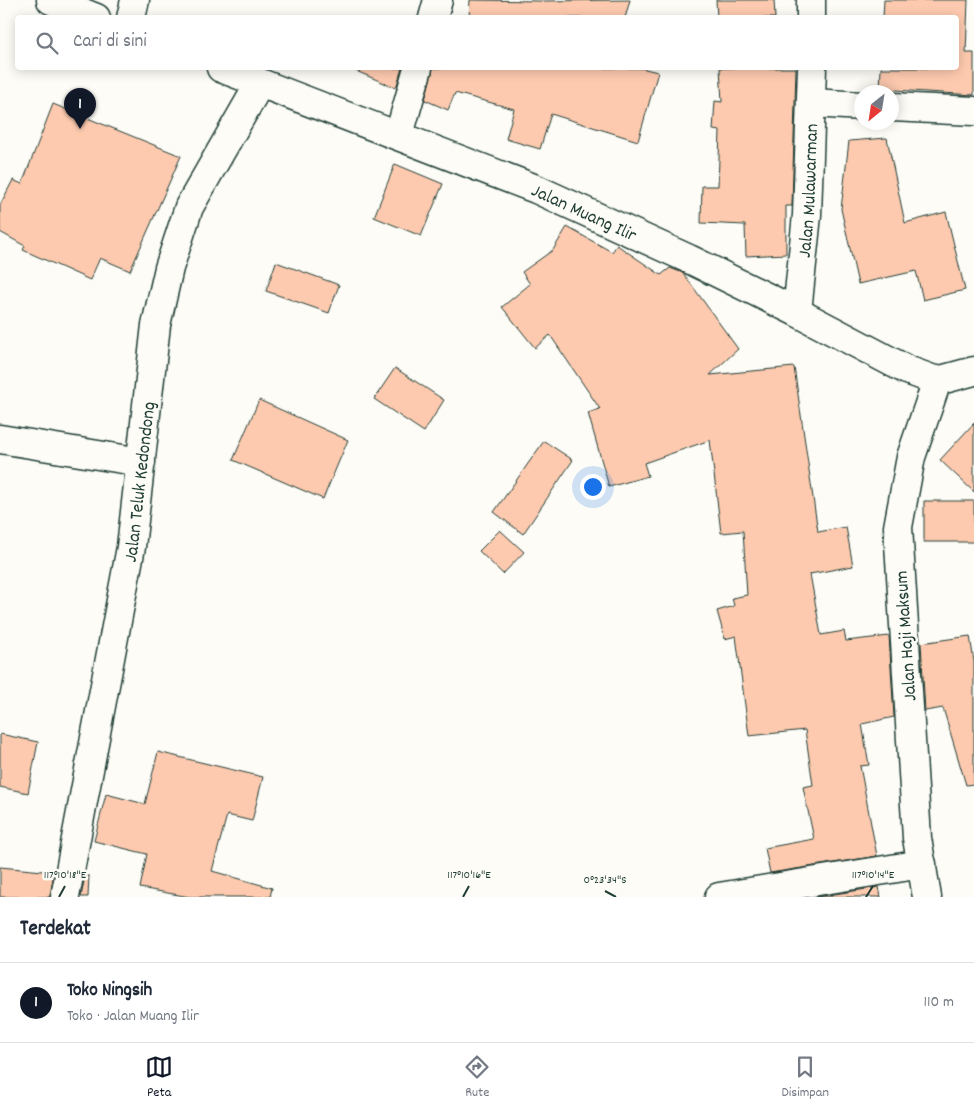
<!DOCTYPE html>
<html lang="id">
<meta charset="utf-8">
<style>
:root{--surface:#fff;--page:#f2f2f3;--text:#1f2937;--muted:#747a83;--line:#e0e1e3;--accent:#111827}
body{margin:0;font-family:Dekko,sans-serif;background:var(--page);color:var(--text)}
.compass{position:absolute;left:854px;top:85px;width:45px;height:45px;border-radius:50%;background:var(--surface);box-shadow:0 2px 12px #0003;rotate:210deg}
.you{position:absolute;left:592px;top:486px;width:18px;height:18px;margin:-12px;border:4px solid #fff;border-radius:50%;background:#1a73e8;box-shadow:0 0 0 8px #1a73e833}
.badge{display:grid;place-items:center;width:32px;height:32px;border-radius:50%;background:var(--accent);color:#fff;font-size:16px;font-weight:700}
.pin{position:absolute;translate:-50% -41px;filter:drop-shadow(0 1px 2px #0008)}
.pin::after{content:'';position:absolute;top:26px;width:18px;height:15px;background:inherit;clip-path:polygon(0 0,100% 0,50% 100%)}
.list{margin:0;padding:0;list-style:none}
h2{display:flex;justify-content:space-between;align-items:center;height:65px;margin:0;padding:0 20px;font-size:21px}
h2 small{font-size:16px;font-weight:400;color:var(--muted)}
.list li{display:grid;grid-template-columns:32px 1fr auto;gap:15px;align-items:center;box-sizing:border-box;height:80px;padding:0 20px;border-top:1px solid var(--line)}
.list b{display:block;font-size:19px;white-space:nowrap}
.list p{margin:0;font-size:16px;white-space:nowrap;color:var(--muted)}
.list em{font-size:16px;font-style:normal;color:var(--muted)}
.icon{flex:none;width:28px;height:28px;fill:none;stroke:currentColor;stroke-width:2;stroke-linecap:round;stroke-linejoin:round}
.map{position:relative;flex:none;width:974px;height:897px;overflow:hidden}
.search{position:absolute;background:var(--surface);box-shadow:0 2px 12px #0003;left:15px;right:15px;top:15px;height:55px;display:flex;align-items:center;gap:12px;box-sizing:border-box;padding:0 18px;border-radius:5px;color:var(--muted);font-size:19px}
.sheet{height:145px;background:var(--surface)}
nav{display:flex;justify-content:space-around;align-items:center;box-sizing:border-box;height:70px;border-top:1px solid var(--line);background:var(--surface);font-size:14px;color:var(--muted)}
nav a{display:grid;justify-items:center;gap:2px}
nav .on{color:var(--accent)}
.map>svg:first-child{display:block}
</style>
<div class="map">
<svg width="974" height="897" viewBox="0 0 974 897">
<rect width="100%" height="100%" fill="#fdfcf7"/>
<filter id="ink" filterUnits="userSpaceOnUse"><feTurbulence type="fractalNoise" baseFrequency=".02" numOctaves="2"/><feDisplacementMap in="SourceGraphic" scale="10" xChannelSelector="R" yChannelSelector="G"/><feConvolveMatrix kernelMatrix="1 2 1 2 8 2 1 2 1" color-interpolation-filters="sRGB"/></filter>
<g filter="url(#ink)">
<path fill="#fecaaf" stroke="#1f3d34" d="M 470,0 L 540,1 L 630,0 L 625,18 L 469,18 Z
M 716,0 L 774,0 L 775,18 L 717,18 Z
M 884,0 L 968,0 L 966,53 L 974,53 L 974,95 L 880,89 L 881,68 L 956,68 L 956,18 L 883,18 Z
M 349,68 L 402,68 L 396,88 Z
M 433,68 L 641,68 L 658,72 L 638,141 L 551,114 L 540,149 L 506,139 L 514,109 L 455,93 L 448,110 L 425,100 Z
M 720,68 L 796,68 L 792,206 L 786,206 L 786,254 L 746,256 L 745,225 L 701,223 L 702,186 L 718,186 L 720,131 L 713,130 L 715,101 L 722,102 Z
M 53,104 L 181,156 L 130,271 L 100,258 L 90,280 L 23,250 L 25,246 L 0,232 L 0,205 L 13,180 L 22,184 Z
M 887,138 L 905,223 L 946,212 L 965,290 L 923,300 L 916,271 L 858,284 L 841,209 L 849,141 Z
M 395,164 L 443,184 L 421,236 L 374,217 Z
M 567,227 L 612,252 L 617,245 L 661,275 L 670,268 L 683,273 L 738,349 L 710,375 L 794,367 L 818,532 L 846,527 L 853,566 L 810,574 L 821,635 L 844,631 L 846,641 L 889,636 L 894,717 L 862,724 L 869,765 L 860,766 L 877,856 L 770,873 L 765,848 L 814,839 L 803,787 L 813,785 L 805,730 L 749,736 L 736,636 L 725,639 L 717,611 L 734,606 L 732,598 L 747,595 L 743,531 L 721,533 L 710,440 L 644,463 L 648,476 L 609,487 L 588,413 L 600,409 L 550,335 L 535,348 L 502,307 L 530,284 L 522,272 L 553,250 Z
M 276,262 L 339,285 L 329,313 L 266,291 Z
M 395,368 L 444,400 L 424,432 L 374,399 Z
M 259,400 L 348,440 L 323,499 L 233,460 Z
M 974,423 L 974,492 L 940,460 Z
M 544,441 L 573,460 L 523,534 L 494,512 Z
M 924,501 L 974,501 L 974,542 L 924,542 Z
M 500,530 L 524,552 L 503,574 L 479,551 Z
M 970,636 L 974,662 L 974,784 L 966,785 L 943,708 L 925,711 L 921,643 Z
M 0,734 L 38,742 L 28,793 L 0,787 Z
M 158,752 L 263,777 L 252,821 L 227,815 L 212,871 L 272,888 L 270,897 L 190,897 L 140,888 L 147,854 L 94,841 L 106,794 L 145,804 Z
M 0,867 L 54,872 L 50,897 L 0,897 Z
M 85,876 L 89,876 L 88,897 L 81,897 Z
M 879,887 L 881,897 L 816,897 Z"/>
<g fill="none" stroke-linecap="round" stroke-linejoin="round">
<defs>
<g id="minor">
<path d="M 811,0 L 811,18"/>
<path d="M 131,18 L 135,0"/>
<path d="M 433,18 L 438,0"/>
<path d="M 812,103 L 862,106"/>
<path d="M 892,107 L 974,111"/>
<path d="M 399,135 L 418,68"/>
<path id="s1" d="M 797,312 L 807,215 L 812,68"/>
<path d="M 0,439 L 141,462"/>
<path id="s2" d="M 65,897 L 131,547 L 156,325 L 169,268 L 189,207 L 260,83"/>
<path d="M 719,897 L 922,864"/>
<path d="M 927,897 L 917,838 L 898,527 L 911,457 L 937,381"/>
</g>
<g id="secondary">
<path d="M 51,0 L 96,18"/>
<path id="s3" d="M 221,68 L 536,189 L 689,259 L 797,312 L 907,370 L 937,381 L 974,371"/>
</g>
</defs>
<use href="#minor" stroke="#1f3d34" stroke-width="31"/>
<use href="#secondary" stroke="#1f3d34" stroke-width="31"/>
<use href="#minor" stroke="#fdfcf7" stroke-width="28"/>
<use href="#secondary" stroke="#fdfcf7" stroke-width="28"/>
</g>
</g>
<path fill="none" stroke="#1f3d34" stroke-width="2" d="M 605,891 L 616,897M 59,897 L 65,886M 463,897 L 469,886M 866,897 L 873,886"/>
<g text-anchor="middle" stroke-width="5" stroke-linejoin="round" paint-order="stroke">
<g font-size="19" fill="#1f3d34" stroke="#fdfcf7">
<text dy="7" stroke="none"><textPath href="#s1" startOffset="122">Jalan Mulawarman</textPath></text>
<text dy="7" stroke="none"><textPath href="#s3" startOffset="391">Jalan Muang Ilir</textPath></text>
<text dy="7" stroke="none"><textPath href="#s2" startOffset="422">Jalan Teluk Kedondong</textPath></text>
<text transform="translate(904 636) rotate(-94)" y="7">Jalan Haji Maksum</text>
</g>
</g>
<g font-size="12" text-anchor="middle" fill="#1f3d34" stroke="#fdfcf7" stroke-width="5" stroke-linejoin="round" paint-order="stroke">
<text x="65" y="878">117°10'18"E</text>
<text x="469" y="878">117°10'16"E</text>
<text x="873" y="878">117°10'14"E</text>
<text x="605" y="883">0°23'34"S</text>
</g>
</svg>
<svg class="compass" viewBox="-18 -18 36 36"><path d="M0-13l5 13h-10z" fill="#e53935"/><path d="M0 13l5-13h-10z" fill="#747a83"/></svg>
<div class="you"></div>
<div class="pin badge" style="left:80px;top:129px">1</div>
<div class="search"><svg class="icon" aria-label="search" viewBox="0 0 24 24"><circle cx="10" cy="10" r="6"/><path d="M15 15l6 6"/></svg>Cari di sini</div>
</div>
<section class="sheet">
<h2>Terdekat<small></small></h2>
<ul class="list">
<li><span class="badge">1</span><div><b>Toko Ningsih</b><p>Toko · Jalan Muang Ilir</p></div><em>110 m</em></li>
</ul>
</section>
<nav>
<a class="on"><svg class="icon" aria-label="map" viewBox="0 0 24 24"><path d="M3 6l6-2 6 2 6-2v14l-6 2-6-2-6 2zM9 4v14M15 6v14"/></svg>Peta</a>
<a><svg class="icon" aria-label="directions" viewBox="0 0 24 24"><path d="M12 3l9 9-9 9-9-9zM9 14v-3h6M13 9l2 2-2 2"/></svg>Rute</a>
<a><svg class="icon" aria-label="saved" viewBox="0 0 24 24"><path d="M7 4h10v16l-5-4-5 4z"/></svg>Disimpan</a>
</nav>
